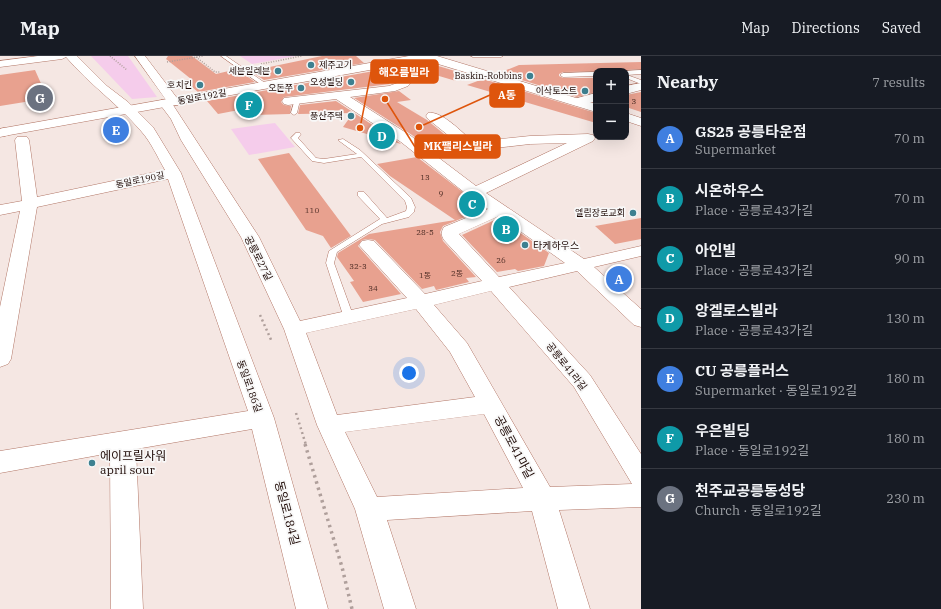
<!DOCTYPE html>
<meta charset="utf-8">
<style>
:root{--surface:#171b24;--page:#242831;--text:#f1f3f6;--muted:#9ea1a6;--line:#363941;--accent:#7c3aed}
body{margin:0;font-family:"IBM Plex Serif","Noto Sans KR",serif;background:var(--page);color:var(--text)}
.controls{position:absolute;right:12px;top:12px;display:grid;overflow:hidden;border-radius:8px;box-shadow:0 4px 16px #0002}
.controls button{width:36px;height:36px;display:grid;place-items:center;padding:0;border:0;border-bottom:1px solid var(--line);background:var(--surface);color:var(--text);font:20px sans-serif}
.you{position:absolute;left:409px;top:317px;width:14px;height:14px;margin:-10px;border:3px solid #fff;border-radius:50%;background:#1a73e8;box-shadow:0 0 0 6px #1a73e833}
.badge{display:grid;place-items:center;width:26px;height:26px;border-radius:50%;background:var(--accent);color:#fff;font-size:13px;font-weight:700}
.pin{position:absolute;translate:-50% -50%;border:2px solid #fff;box-shadow:0 1px 4px #0006}
.list{margin:0;padding:0;list-style:none}
h2{display:flex;justify-content:space-between;align-items:center;height:52px;margin:0;padding:0 16px;font-size:17px}
h2 small{font-size:13px;font-weight:400;color:var(--muted)}
.list li{display:grid;grid-template-columns:26px 1fr auto;gap:12px;align-items:center;box-sizing:border-box;height:60px;padding:0 16px;border-top:1px solid var(--line)}
.list b{display:block;font-size:15px;white-space:nowrap}
.list p{margin:0;font-size:13px;white-space:nowrap;color:var(--muted)}
.list em{font-size:13px;font-style:normal;color:var(--muted)}
.map{position:relative;flex:none;width:641px;height:553px;overflow:hidden}
header{display:flex;align-items:center;gap:24px;box-sizing:border-box;height:56px;padding:0 20px;background:var(--surface);border-bottom:1px solid var(--line)}
header strong{font-size:19px}
nav{display:flex;gap:22px;margin-inline-start:auto;font-size:14px}
main{display:flex}
aside{flex:1;background:var(--surface)}
.map>svg:first-child{display:block}
</style>
<header>
<strong>Map</strong>
<nav><a>Map</a><a>Directions</a><a>Saved</a></nav>
</header>
<main>
<div class="map">
<svg width="641" height="553" viewBox="0 0 641 553">
<rect width="100%" height="100%" fill="#f5e7e3"/>
<path fill="#f5cceb" d="M 91,0 L 128,0 L 157,41 L 132,43 Z
M 240,0 L 296,0 L 252,8 Z
M 275,67 L 295,91 L 249,99 L 231,73 Z"/>
<path fill="#e8a18f" d="M 168,0 L 192,0 L 216,18 L 233,14 L 237,17 L 241,16 L 255,26 L 198,36 L 184,24 L 191,23 L 166,3 Z
M 322,0 L 356,0 L 364,7 L 264,24 L 250,15 Z
M 425,6 L 455,15 L 456,25 L 422,15 L 422,13 L 419,7 Z
M 641,6 L 641,13 L 626,14 L 624,15 L 563,16 L 559,18 L 559,20 L 563,22 L 596,22 L 596,36 L 577,41 L 499,17 L 519,9 Z
M 35,14 L 51,50 L 31,45 L 0,50 L 0,19 Z
M 374,15 L 390,28 L 284,41 L 281,46 L 284,49 L 291,50 L 290,58 L 250,59 L 244,53 L 218,58 L 207,45 Z
M 483,23 L 596,57 L 596,67 L 467,29 Z
M 399,35 L 411,44 L 397,46 L 427,64 L 455,87 L 426,90 L 412,79 L 354,42 Z
M 641,36 L 641,56 L 626,51 L 626,39 Z
M 336,45 L 400,87 L 401,88 L 343,71 L 353,57 L 298,58 L 300,49 Z
M 289,97 L 351,180 L 331,192 L 323,180 L 306,174 L 258,103 Z
M 417,101 L 485,153 L 443,170 L 440,176 L 443,185 L 476,221 L 466,222 L 469,226 L 436,234 L 434,230 L 422,233 L 375,184 L 368,183 L 362,184 L 358,190 L 401,238 L 363,246 L 350,226 L 354,225 L 337,201 L 338,197 L 369,178 L 455,164 L 390,120 L 377,108 Z
M 499,162 L 549,197 L 544,210 L 518,215 L 515,213 L 497,216 L 462,179 Z
M 641,162 L 641,183 L 615,188 L 595,170 Z"/>
<g fill="none" stroke-linecap="round" stroke-linejoin="round">
<defs>
<path id="service" d="M 221,0 L 226,0 L 268,29 L 263,30 Z
M 471,0 L 503,0 L 501,1 L 473,1 Z
M 641,14 L 641,18 L 627,19 L 641,24 L 641,28 L 626,22 L 626,15 Z
M 596,16 L 596,20 L 563,21 L 560,19 L 563,17 Z
M 295,43 L 300,44 L 297,57 L 294,59 L 291,57 Z
M 296,77 L 300,77 L 301,78 L 298,82 L 316,102 L 324,103 L 357,98 L 338,84 L 343,83 L 360,94 L 411,142 L 415,151 L 414,156 L 409,161 L 382,168 L 337,196 L 334,207 L 354,262 L 352,264 L 349,265 L 344,262 L 326,207 L 329,195 L 380,163 L 358,140 L 358,136 L 364,136 L 387,162 L 406,155 L 407,151 L 405,145 L 361,101 L 324,107 L 312,105 L 291,82 Z"/>
<path id="minor" d="M 38,0 L 77,0 L 107,30 L 128,46 L 153,71 L 181,117 L 274,362 L 328,553 L 296,553 L 252,373 L 136,393 L 143,553 L 111,553 L 110,397 L 0,417 L 0,395 L 248,355 L 168,123 L 37,151 L 11,303 L 8,308 L 0,311 L 0,251 L 20,155 L 0,159 L 0,149 L 22,145 L 15,84 L 17,81 L 27,81 L 29,84 L 37,141 L 165,114 C 158,102 151,86 141,75 C 118,48 89,28 66,1 L 62,3 L 0,11 L 0,5 Z
M 135,0 L 145,0 L 180,46 L 178,49 L 173,49 L 259,181 L 300,265 L 407,242 L 359,189 L 362,185 L 368,184 L 374,185 L 425,238 L 482,225 L 444,184 C 441,179 441,176 444,171 L 488,153 L 469,140 L 401,86 L 336,43 L 288,49 L 284,48 L 282,45 L 284,42 L 389,30 L 400,26 L 410,14 L 400,4 L 405,1 L 418,8 L 421,14 L 408,30 L 395,35 L 350,41 L 411,80 L 426,92 L 459,88 L 428,63 L 426,60 L 428,57 C 441,54 463,77 473,86 L 530,80 L 588,78 L 593,79 L 595,82 L 593,85 L 486,137 L 584,203 L 641,190 L 641,200 L 594,211 L 641,253 L 641,271 L 634,269 L 577,215 L 509,231 L 590,319 L 641,398 L 641,451 L 559,454 L 590,553 L 558,553 L 532,455 L 387,464 L 416,553 L 384,553 L 355,453 L 317,369 L 284,273 L 241,181 L 181,84 L 171,63 L 159,47 L 161,44 L 166,44 ZM 567,87 L 476,130 L 435,99 L 530,88 ZM 499,160 L 565,207 L 499,221 L 459,178 ZM 491,235 L 574,331 L 632,428 L 550,431 L 467,287 L 434,249 ZM 416,253 L 450,296 L 475,341 L 337,359 L 306,277 ZM 484,358 L 523,432 L 377,441 L 345,376 Z
M 641,27 L 641,34 L 626,38 L 626,30 Z
M 596,37 L 596,45 L 578,50 L 574,49 L 572,46 L 574,43 Z"/>
<path id="tertiary" d="M 409,0 L 437,0 L 596,48 L 596,56 L 425,4 L 4,80 L 0,79 L 0,73 L 4,72 Z
M 626,57 L 641,62 L 641,70 L 626,65 Z"/>
<path id="secondary" d="M 4,72 L 9,73 L 11,76 L 9,79 L 0,81 L 0,73 Z"/>
</defs>
<use href="#service" stroke="#b27666" stroke-width="1"/>
<use href="#minor" stroke="#b27666" stroke-width="1"/>
<use href="#tertiary" stroke="#b27666" stroke-width="1"/>
<use href="#secondary" stroke="#b27666" stroke-width="1"/>
<path stroke="#af9f9b" stroke-width="1.5" stroke-dasharray="1 1.5" stroke-linecap="butt" d="M 110,0 L 127,14
M 196,1 L 215,16 L 220,16
M 167,6 L 203,0
M 261,8 L 302,0"/>
<path stroke="#af9f9b" stroke-width="2.5" stroke-dasharray="2 3" stroke-linecap="butt" d="M 260,259 L 272,286
M 296,357 L 306,389"/>
<path stroke="#af9f9b" stroke-width="3.5" stroke-dasharray="2.5 4" stroke-linecap="butt" d="M 305,388 L 342,511 L 352,553"/>
<use href="#service" fill="#fff" fill-rule="evenodd"/>
<use href="#minor" fill="#fff" fill-rule="evenodd"/>
<use href="#tertiary" fill="#fff" fill-rule="evenodd"/>
<use href="#secondary" fill="#fff" fill-rule="evenodd"/>
</g>
<g fill="#3d8090" stroke="#f8f8f8" stroke-width="1.5">
<circle cx="311" cy="9" r="4"/>
<circle cx="278" cy="15" r="4"/>
<circle cx="530" cy="20" r="4"/>
<circle cx="351" cy="26" r="4"/>
<circle cx="200" cy="29" r="4"/>
<circle cx="301" cy="32" r="4"/>
<circle cx="585" cy="35" r="4"/>
<circle cx="351" cy="60" r="4"/>
<circle cx="633" cy="157" r="4"/>
<circle cx="525" cy="189" r="4"/>
<circle cx="92" cy="407" r="4"/>
</g>
<g text-anchor="middle" stroke-width="3.5" stroke-linejoin="round" paint-order="stroke">
<g font-size="8" fill="#4f2e26">
<text x="634" y="48">3</text>
<text x="425" y="124">13</text>
<text x="441" y="140">9</text>
<text x="312" y="157">110</text>
<text x="425" y="179">28-5</text>
<text x="501" y="207">26</text>
<text x="358" y="213">32-3</text>
<text x="457" y="220">2동</text>
<text x="425" y="222">1동</text>
<text x="373" y="235">34</text>
</g>
<g font-size="9" fill="#1c0703" stroke="#f8f8f8" text-anchor="end">
<text x="319" y="12" text-anchor="start">제주고기</text>
<text x="270" y="18">세븐일레븐</text>
<text x="522" y="23">Baskin-Robbins</text>
<text x="343" y="29">오성빌딩</text>
<text x="192" y="32">호치킨</text>
<text x="293" y="35">오돈쭈</text>
<text x="577" y="38">이삭토스트</text>
<text x="343" y="63">풍산주택</text>
<text x="625" y="160">엘림장로교회</text>
</g>
<g font-size="9" fill="#1c0703" stroke="#f8f8f8">
<text transform="translate(202 41) rotate(-10)" y="3">동일로192길</text>
<text transform="translate(140 124) rotate(-12)" y="3">동일로190길</text>
</g>
<g font-size="10" fill="#1c0703" stroke="#f8f8f8" text-anchor="start">
<text x="533" y="193">타케하우스</text>
</g>
<g font-size="10" fill="#1c0703" stroke="#f8f8f8">
<text transform="translate(259 202) rotate(63)" y="4">공릉로27길</text>
<text transform="translate(567 310) rotate(51)" y="4">공릉로41라길</text>
<text transform="translate(250 330) rotate(70)" y="4">동일로186길</text>
</g>
<g font-size="12" fill="#1c0703" stroke="#f8f8f8">
<text transform="translate(514 391) rotate(62)" y="4">공릉로41마길</text>
<text transform="translate(287 457) rotate(75)" y="4">동일로184길</text>
</g>
<g font-size="12" fill="#1c0703" stroke="#f8f8f8" text-anchor="start">
<text x="100" y="404">에이프릴사워<tspan x="100" dy="14">april sour</tspan></text>
</g>
</g>
<path fill="none" stroke="#de550c" stroke-width="1.5" d="M360 72L371 16M419 71L490 39M385 43L415 91"/>
<g fill="#de550c" stroke="#f8f8f8" stroke-width="1.5">
<circle cx="360" cy="72" r="4"/>
<circle cx="419" cy="71" r="4"/>
<circle cx="385" cy="43" r="4"/>
</g>
<g fill="#de550c" stroke="#de550c" stroke-width="1.5">
<rect x="371" y="4" width="67" height="23" rx="4"/>
<rect x="490" y="28" width="34" height="23" rx="4"/>
<rect x="415" y="79" width="85" height="23" rx="4"/>
</g>
<g font-size="11" text-anchor="middle" font-weight="bold" fill="#fff">
<text x="404" y="20">해오름빌라</text>
<text x="507" y="43">A동</text>
<text x="458" y="94">MK팰리스빌라</text>
</g>
</svg>
<div class="controls">
<button>+</button>
<button>−</button>
</div>
<div class="you"></div>
<div class="pin badge" style="left:619px;top:223px;background:#3f7fe0">A</div>
<div class="pin badge" style="left:506px;top:173px;background:#0f9aa8">B</div>
<div class="pin badge" style="left:472px;top:148px;background:#0f9aa8">C</div>
<div class="pin badge" style="left:382px;top:80px;background:#0f9aa8">D</div>
<div class="pin badge" style="left:116px;top:74px;background:#3f7fe0">E</div>
<div class="pin badge" style="left:249px;top:49px;background:#0f9aa8">F</div>
<div class="pin badge" style="left:40px;top:42px;background:#6b7280">G</div>
</div>
<aside>
<h2>Nearby<small>7 results</small></h2>
<ul class="list">
<li><span class="badge" style="background:#3f7fe0">A</span><div><b>GS25 공릉타운점</b><p>Supermarket</p></div><em>70 m</em></li>
<li><span class="badge" style="background:#0f9aa8">B</span><div><b>시온하우스</b><p>Place · 공릉로43가길</p></div><em>70 m</em></li>
<li><span class="badge" style="background:#0f9aa8">C</span><div><b>아인빌</b><p>Place · 공릉로43가길</p></div><em>90 m</em></li>
<li><span class="badge" style="background:#0f9aa8">D</span><div><b>앙겔로스빌라</b><p>Place · 공릉로43가길</p></div><em>130 m</em></li>
<li><span class="badge" style="background:#3f7fe0">E</span><div><b>CU 공릉플러스</b><p>Supermarket · 동일로192길</p></div><em>180 m</em></li>
<li><span class="badge" style="background:#0f9aa8">F</span><div><b>우은빌딩</b><p>Place · 동일로192길</p></div><em>180 m</em></li>
<li><span class="badge" style="background:#6b7280">G</span><div><b>천주교공릉동성당</b><p>Church · 동일로192길</p></div><em>230 m</em></li>
</ul>
</aside>
</main>
